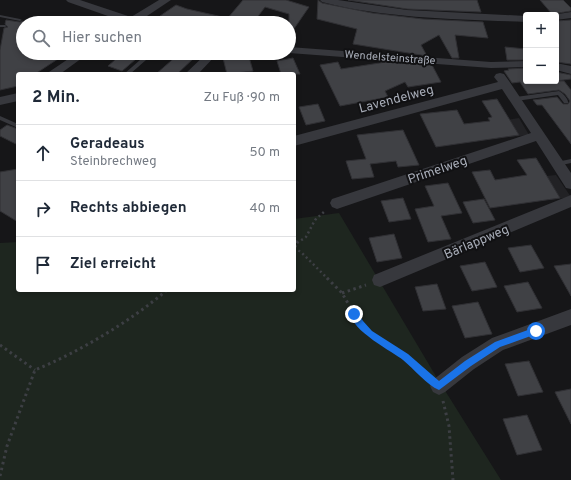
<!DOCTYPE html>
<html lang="de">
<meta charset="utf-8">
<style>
:root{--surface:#fff;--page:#f6f6f7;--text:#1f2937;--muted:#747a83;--line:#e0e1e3}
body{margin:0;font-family:Overpass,sans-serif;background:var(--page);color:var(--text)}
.controls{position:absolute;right:12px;top:12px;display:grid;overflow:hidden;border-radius:4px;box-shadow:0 2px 6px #0003}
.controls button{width:36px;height:36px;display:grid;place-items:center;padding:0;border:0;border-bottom:1px solid var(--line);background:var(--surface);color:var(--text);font:20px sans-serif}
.stop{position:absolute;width:12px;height:12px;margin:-9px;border:3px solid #1a73e8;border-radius:50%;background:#fff}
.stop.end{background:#1a73e8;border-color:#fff;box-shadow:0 1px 4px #0008}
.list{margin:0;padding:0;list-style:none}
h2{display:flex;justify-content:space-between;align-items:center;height:52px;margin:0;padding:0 16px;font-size:17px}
h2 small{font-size:13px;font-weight:400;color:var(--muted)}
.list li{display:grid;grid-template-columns:26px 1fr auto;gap:12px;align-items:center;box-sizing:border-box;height:56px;padding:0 16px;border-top:1px solid var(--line)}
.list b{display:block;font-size:15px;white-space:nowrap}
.list p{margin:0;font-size:13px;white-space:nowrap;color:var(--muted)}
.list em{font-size:13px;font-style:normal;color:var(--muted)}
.icon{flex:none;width:22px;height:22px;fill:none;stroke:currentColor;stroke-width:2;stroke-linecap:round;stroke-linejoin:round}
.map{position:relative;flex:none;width:571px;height:480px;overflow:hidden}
.search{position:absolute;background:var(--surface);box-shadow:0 2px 6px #0003;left:16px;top:16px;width:280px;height:44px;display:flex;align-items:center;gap:10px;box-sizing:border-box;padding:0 14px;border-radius:22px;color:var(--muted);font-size:15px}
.panel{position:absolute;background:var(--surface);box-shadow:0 2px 6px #0003;left:16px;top:72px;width:280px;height:220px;border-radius:4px}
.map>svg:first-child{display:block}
</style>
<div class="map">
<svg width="571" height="480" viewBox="0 0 571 480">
<rect width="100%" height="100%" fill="#161618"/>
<path fill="#222225" d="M 519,118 L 529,135 L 510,137 L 500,121 Z
M 556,175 L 571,197 L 551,200 L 537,177 Z"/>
<path fill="#1e261f" d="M 339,213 L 434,373 L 501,480 L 0,480 L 0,243 L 18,242 L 18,290 L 294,290 L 294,219 Z"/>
<path fill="#404145" stroke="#303034" d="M 243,0 L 286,0 L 309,7 L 289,36 L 289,14 L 265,7 L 253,23 L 193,23 L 160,16 L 176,5 L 187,9 L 227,18 L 227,19 Z
M 318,0 L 322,3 L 372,13 L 423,19 L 483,22 L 488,38 L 455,35 L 459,58 L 452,58 L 439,35 L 421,45 L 427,56 L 353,44 L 357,29 L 317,19 Z
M 348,0 L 477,0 L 481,12 L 407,9 Z
M 540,0 L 563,0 L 571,8 L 571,11 L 552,14 Z
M 6,20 L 20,22 L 23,21 L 23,53 L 67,53 L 35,74 L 18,74 L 18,86 L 0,90 L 0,50 L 4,28 L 8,27 L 5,24 Z
M 571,20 L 571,64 L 556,62 L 556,21 Z
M 505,47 L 526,49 L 526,60 L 507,60 Z
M 123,53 L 143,53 L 122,71 L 108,66 Z
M 180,53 L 195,57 L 177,74 L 156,74 Z
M 241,55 L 241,58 L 249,57 L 253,71 L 227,74 L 223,58 Z
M 293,58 L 300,74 L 281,74 L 277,61 Z
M 338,62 L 341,69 L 386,62 L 432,65 L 441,82 L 408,87 L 405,82 L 385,91 L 388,97 L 340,106 L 320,65 Z
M 526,68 L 526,81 L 564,81 L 571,90 L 571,144 L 542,105 L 537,105 L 533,100 L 557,97 L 563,104 L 568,104 L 570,101 L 565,94 L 559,90 L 528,94 L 520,82 L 512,83 L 504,71 L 509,70 L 508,69 Z
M 556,72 L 571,75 L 571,79 L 556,81 Z
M 497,99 L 519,135 L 436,147 L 420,114 L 457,110 L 464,124 L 490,121 L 488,118 L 492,117 L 482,101 Z
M 318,104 L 325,121 L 306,125 L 299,107 Z
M 7,125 L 18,129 L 18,145 L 0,136 L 0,130 Z
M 403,130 L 419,165 L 398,167 L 396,161 L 370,164 L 374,177 L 352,179 L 346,161 L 366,159 L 357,135 Z
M 536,158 L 560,198 L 490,208 L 472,172 L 490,170 L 495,180 L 527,175 L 517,160 Z
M 18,169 L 18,222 L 0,211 L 0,172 Z
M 448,183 L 462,213 L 441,216 L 451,239 L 428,242 L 415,209 L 434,206 L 425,186 Z
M 403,198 L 411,219 L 389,222 L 381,201 Z
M 484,199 L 495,220 L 473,223 L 463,202 Z
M 394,234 L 402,258 L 377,262 L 369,238 Z
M 531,245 L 544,268 L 520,272 L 508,248 Z
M 485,262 L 497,287 L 472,291 L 460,266 Z
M 571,264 L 571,296 L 554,266 Z
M 528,282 L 542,308 L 517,312 L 504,286 Z
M 437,284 L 446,309 L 423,311 L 415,287 Z
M 478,302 L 492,334 L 465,338 L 452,306 Z
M 529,361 L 543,392 L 518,396 L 505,364 Z
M 571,389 L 571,424 L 555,392 Z
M 527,415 L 542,450 L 517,455 L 503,419 Z"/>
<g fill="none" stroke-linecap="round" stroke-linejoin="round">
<path stroke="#3d3f44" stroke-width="2.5" stroke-dasharray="2 3" stroke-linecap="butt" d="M 294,236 L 297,243 L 295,248
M 297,243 L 306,237 L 315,220 L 326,210
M 294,248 L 301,252 L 328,279"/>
<path stroke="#3d3f44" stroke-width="3" stroke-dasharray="2.5 3.5" stroke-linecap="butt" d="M 327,278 L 342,293 L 360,324 L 370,334 L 405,357 L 427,376
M 342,293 L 366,285
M 0,345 L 35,370
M 443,401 L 449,426 L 453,480
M 0,476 L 7,446 L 35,370 C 79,352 131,321 167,290"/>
<path fill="#37383d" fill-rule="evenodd" d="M 0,15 L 20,19 L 22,20 L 20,21 L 0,17 Z
M 0,25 L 5,25 L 7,26 L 5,27 L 0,27 Z
M 148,53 L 154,53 L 130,74 L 124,74 Z
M 559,91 C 563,93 569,100 568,103 L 564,103 L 558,95 L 516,101 L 513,99 L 516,97 Z
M 0,116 L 18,124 L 18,128 L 0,120 Z
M 571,159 L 571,163 L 557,166 L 554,164 L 557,162 Z"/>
<path fill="#37383d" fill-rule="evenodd" d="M 66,0 L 80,0 L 131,17 L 159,0 L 171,0 L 141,20 L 144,23 L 124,23 L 125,22 L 68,2 Z
M 320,0 L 338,0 L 407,10 L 526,16 L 526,22 C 458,19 388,19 322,2 Z
M 571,12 L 571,18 L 556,20 L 556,15 L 552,15 Z
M 289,47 L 491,62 L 526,61 L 526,67 L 491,68 L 289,53 Z
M 77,53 L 89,53 L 60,74 L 46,74 Z
M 207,53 L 218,53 L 198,74 L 185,74 Z
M 556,63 L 571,66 L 571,74 L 556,70 Z
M 500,73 L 504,74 L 509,81 L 571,173 L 571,189 L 566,188 L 536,141 L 337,209 L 332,207 L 330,203 L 332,199 L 531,133 L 502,89 L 294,146 L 294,136 L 498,82 L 494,77 L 496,74 Z
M 18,93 L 18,101 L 0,105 L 0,97 Z
M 571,195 L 571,207 L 380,287 L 374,285 L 372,280 L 374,275 Z
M 571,309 L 571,325 L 503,350 L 474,369 L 445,392 L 439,395 L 433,392 L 430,386 L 433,380 L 462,357 L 492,338 Z"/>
</g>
<path fill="#1a73e8" d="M 354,310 L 357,311 L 363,321 L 372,331 L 408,354 L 439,381 L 465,361 L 495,342 L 536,327 L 540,331 L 539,333 L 500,347 L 471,366 L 439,390 C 427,385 414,369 403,360 C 393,352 346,328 351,311 Z"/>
<g text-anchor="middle" stroke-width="4" stroke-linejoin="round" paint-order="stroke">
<g font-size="11" fill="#a8adb8" stroke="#111113">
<text transform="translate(390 57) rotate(4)" y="4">Wendelsteinstraße</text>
</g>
<g font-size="13" fill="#a8adb8" stroke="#111113">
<text transform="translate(396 98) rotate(-15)" y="5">Lavendelweg</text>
<text transform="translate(437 169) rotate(-19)" y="5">Primelweg</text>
<text transform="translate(476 241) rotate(-23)" y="5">Bärlappweg</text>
</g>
</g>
</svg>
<div class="controls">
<button>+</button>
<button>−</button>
</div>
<div class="stop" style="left:536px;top:331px"></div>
<div class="stop end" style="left:354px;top:314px"></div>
<div class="search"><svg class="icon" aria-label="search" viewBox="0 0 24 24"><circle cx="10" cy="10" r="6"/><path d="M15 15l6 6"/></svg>Hier suchen</div>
<section class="panel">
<h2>2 Min.<small>Zu Fuß · 90 m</small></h2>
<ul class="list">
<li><svg class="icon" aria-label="ahead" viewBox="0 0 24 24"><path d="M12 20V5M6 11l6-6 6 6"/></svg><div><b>Geradeaus</b><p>Steinbrechweg</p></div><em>50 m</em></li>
<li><svg class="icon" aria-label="right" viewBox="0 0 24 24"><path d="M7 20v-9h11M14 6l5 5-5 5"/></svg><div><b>Rechts abbiegen</b></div><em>40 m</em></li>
<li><svg class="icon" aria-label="arrive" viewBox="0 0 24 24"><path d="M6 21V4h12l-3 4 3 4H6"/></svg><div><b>Ziel erreicht</b></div></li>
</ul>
</section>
</div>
